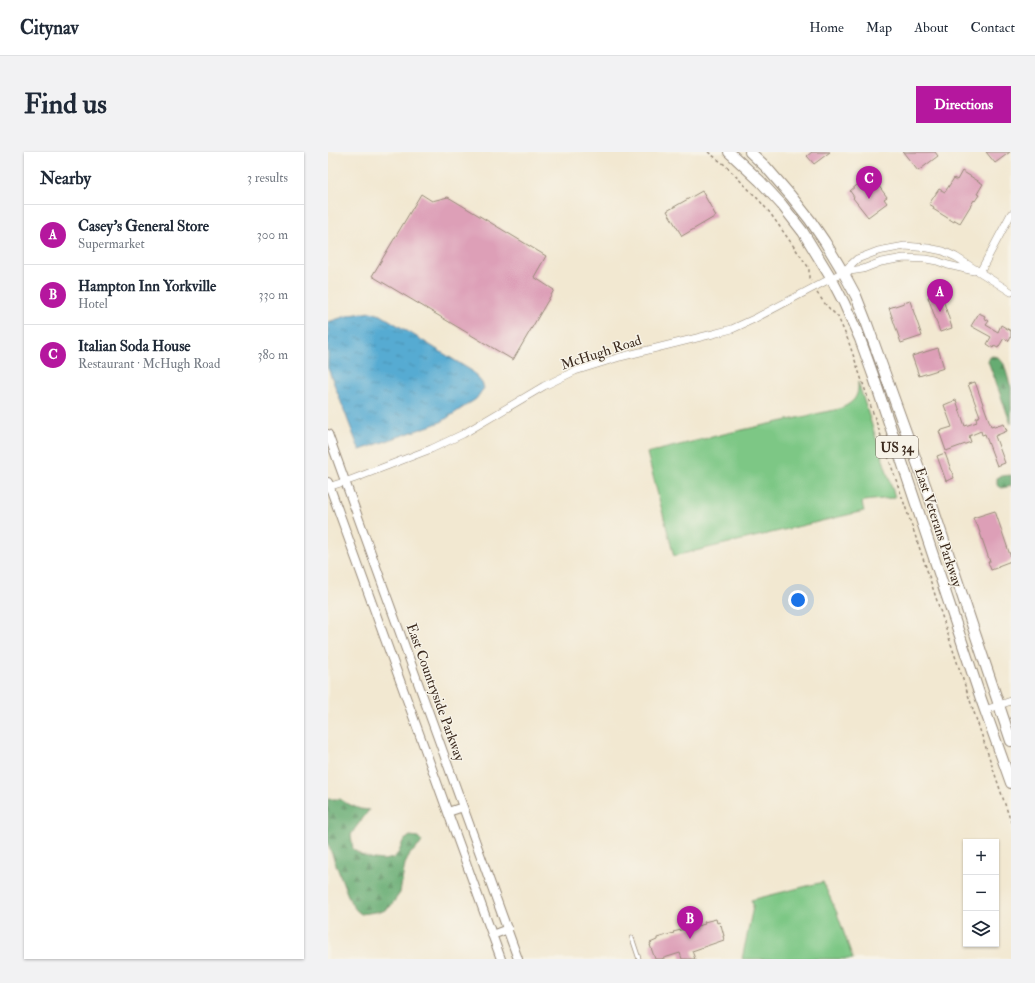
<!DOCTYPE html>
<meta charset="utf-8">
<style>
:root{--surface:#fff;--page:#f2f2f3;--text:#1f2937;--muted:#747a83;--line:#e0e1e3;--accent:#b5179e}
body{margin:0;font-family:"IM FELL Double Pica",serif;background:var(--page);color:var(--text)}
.controls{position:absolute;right:12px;bottom:12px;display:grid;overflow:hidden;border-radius:0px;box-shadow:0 1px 3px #0004}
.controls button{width:36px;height:36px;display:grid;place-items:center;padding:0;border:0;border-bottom:1px solid var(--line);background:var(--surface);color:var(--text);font:20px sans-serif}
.you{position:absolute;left:470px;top:448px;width:14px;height:14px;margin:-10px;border:3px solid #fff;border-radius:50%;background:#1a73e8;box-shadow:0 0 0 6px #1a73e833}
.badge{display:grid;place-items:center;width:26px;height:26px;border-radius:50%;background:var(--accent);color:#fff;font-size:13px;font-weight:700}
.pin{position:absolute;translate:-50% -33px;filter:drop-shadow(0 1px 2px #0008)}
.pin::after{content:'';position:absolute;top:21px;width:14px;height:12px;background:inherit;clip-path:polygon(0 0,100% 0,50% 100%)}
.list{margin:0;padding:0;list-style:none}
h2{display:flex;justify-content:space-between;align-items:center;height:52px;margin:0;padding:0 16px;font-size:17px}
h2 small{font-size:13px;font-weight:400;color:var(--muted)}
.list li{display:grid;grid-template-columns:26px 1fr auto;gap:12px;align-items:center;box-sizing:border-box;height:60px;padding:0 16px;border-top:1px solid var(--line)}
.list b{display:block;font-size:15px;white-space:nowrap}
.list p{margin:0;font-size:13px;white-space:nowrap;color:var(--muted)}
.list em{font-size:13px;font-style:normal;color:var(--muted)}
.icon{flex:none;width:22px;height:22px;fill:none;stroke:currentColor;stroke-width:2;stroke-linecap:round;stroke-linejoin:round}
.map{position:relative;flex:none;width:683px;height:807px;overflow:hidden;border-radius:0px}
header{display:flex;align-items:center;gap:24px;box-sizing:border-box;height:56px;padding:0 20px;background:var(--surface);border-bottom:1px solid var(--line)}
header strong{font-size:19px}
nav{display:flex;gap:22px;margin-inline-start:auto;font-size:14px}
.intro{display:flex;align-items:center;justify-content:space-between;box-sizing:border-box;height:96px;padding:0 24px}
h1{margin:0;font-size:28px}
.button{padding:10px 18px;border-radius:0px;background:var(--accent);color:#fff;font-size:14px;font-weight:700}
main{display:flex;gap:24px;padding:0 24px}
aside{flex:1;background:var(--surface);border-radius:0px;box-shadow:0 1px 3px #0004}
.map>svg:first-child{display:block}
</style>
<header>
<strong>Citynav</strong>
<nav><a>Home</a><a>Map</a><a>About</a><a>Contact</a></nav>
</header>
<div class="intro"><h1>Find us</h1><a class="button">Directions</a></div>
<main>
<aside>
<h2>Nearby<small>3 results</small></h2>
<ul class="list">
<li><span class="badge">A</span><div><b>Casey's General Store</b><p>Supermarket</p></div><em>300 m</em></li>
<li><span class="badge">B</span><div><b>Hampton Inn Yorkville</b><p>Hotel</p></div><em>330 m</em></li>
<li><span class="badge">C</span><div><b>Italian Soda House</b><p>Restaurant · McHugh Road</p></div><em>380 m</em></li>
</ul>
</aside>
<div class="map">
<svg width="683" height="807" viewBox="0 0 683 807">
<defs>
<pattern id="forest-firs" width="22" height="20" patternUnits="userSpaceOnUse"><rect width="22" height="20" fill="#66ac72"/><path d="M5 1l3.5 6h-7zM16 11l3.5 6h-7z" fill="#558c5d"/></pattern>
<pattern id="water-ripples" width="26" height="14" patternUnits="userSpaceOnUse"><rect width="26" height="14" fill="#56abd2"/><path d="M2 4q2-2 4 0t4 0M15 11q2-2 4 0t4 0" fill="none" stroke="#488baa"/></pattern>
</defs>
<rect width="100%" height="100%" fill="#f7f3e8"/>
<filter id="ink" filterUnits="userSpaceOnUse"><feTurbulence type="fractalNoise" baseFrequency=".025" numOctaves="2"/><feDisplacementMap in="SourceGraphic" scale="8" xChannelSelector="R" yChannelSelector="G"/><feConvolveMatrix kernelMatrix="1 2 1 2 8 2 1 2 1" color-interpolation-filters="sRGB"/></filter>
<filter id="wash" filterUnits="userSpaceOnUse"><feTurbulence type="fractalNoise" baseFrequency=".012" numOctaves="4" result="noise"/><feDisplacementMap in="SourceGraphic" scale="16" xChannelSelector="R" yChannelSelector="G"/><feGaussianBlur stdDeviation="0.9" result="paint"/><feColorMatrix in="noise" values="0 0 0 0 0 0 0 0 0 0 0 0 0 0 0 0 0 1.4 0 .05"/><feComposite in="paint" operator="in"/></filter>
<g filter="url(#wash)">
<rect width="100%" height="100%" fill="#f2e8d1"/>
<path fill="#7dc785" stroke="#5c7852" d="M 530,230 L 567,345 L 564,346 L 536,349 L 534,351 L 536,359 L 346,404 L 319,301 L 400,281 L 511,257 C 525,251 531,246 530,230 Z
M 495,730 L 509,761 L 525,807 L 414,807 L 425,755 L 425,752 L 423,748 Z"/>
<path fill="url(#forest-firs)" stroke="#506b48" d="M 664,204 L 670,205 L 676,212 L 683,236 L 683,272 L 660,209 L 661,206 Z
M 683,323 L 683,334 L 674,336 L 669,333 L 669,326 L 673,324 Z
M 0,647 L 12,647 L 18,651 L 32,657 L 41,658 C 35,667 28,674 23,683 L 25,697 L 33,703 L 46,707 L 55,708 L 66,706 L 71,700 L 75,689 L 82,684 L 90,685 L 94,689 L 92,693 L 82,702 L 77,712 L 72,741 L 62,755 L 55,759 L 33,762 L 28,758 L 22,749 L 0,692 Z"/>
<path fill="url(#water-ripples)" stroke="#486a78" d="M 43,160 L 53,163 L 144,219 L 154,231 L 156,236 L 148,247 L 113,270 L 32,298 L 29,292 L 0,216 L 0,170 L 22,163 Z"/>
<g id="blocks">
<path fill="#dd9fb7" d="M 484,0 L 502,0 L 486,12 L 479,4 Z
M 575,0 L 607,0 L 610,4 L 590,19 Z
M 658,0 L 682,0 L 667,11 Z
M 634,19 L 655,32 L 649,42 L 651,43 L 647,49 L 646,48 L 632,71 L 627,68 L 626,70 L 618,65 L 605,57 L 606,55 L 601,52 L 611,37 L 617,40 L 626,26 L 629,28 Z
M 535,28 L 539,34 L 547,29 L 559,45 L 556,47 L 559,51 L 540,65 L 525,46 L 526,45 L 522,39 Z
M 374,39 L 388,64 L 354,84 L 339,59 Z
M 93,42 L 104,49 L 120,45 L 218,104 L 206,125 L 226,138 L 185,208 L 44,124 Z
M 613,141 L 624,176 L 612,180 L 600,145 Z
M 582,149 L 594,184 L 573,191 L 561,156 Z
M 651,161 L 657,164 L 656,166 L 661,169 L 658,173 L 670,180 L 673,173 L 683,179 L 683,185 L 681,189 L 676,186 L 670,196 L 666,194 L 665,196 L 659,192 L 663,185 L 643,174 Z
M 610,196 L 616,216 L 591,224 L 584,204 Z
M 647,230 L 663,274 L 666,273 L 666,275 L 676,272 L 679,279 L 667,284 L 677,311 L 669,314 L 657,282 L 654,283 L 653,279 L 641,284 L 643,290 L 618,299 L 611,279 L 624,275 L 616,253 L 628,248 L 637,274 L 649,270 L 648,266 L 652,264 L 640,232 Z
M 617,301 L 626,326 L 618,329 L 609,304 Z
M 667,359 L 683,406 L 683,409 L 670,414 L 671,415 L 663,418 L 660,410 L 662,410 L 649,372 L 648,373 L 645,366 Z
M 388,767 L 389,771 L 391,770 L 392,774 L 393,773 L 396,784 L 395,784 L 396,788 L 364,799 L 367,807 L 354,807 L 352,801 L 333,807 L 327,807 L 322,793 L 323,793 L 322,791 L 329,788 L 329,786 L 346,781 L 345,780 L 377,772 L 376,770 Z"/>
</g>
</g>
<g filter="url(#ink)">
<use href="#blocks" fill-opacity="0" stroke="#968978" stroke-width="1"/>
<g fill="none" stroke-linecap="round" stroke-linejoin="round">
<defs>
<path id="service" d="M 304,786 L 311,807"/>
<path id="minor" d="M 515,120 L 535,117 L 553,110 L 576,106 L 598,107 L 609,109 L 620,113 L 646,119
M 652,120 L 683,62
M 0,335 L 25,327 L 103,297 L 135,282 L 216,234 L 247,219 L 292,205 L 385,182 L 404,177 L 426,167 L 515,120 L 529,107 L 550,99 L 577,94 L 600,96 L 615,99 L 628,105 L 683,140
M 657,558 L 683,549"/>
<path id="tertiary" d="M 0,282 L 190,807
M 0,330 L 173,807
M 120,660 L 135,655
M 164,783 L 180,777"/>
<path id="primary" d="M 401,0 L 432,29 L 454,53 L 475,80 L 503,126 L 516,151 L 532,187 L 545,223 L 653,547 L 683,631
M 422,0 L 438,15 L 463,44 L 482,68 L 497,90 L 515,120 L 528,144 L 539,172 L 600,341 L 683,589"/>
</defs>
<use href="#service" stroke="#968978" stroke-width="5"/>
<use href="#minor" stroke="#968978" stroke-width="8"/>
<use href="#tertiary" stroke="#968978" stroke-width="10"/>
<use href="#primary" stroke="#968978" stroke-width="12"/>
<path stroke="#968978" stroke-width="1.5" stroke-dasharray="3 3" stroke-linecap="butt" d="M 380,0 L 397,13 L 431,48 L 442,61 L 481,116 L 481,126 L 483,129
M 489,141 L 498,153 L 510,165 L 520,188 L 597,412 L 625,498 L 683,670"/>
<use href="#service" stroke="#fff" stroke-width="3.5"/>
<use href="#minor" stroke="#fff" stroke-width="7"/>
<use href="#tertiary" stroke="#fff" stroke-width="8"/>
<use href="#primary" stroke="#fff" stroke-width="10"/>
</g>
</g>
<g text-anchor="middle" stroke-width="3" stroke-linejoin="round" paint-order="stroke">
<rect fill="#f7f3e8" stroke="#73665b" stroke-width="1" x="548" y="284" width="42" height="22" rx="3"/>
<g font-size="13" font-weight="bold" fill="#3b2a1e">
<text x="569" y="300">US 34</text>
</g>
<g font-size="14" fill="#3b2a1e" stroke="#f7f3e8">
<text transform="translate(273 200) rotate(-18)" y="5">McHugh Road</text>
<text transform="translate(611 375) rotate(72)" y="5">East Veterans Parkway</text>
<text transform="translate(108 540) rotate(70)" y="5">East Countryside Parkway</text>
</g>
</g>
</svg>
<div class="controls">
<button>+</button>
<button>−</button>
<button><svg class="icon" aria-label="layers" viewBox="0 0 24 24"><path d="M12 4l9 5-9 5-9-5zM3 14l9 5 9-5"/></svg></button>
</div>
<div class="you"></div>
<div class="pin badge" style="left:612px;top:160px">A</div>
<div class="pin badge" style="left:362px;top:787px">B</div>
<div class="pin badge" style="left:541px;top:47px">C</div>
</div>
</main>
